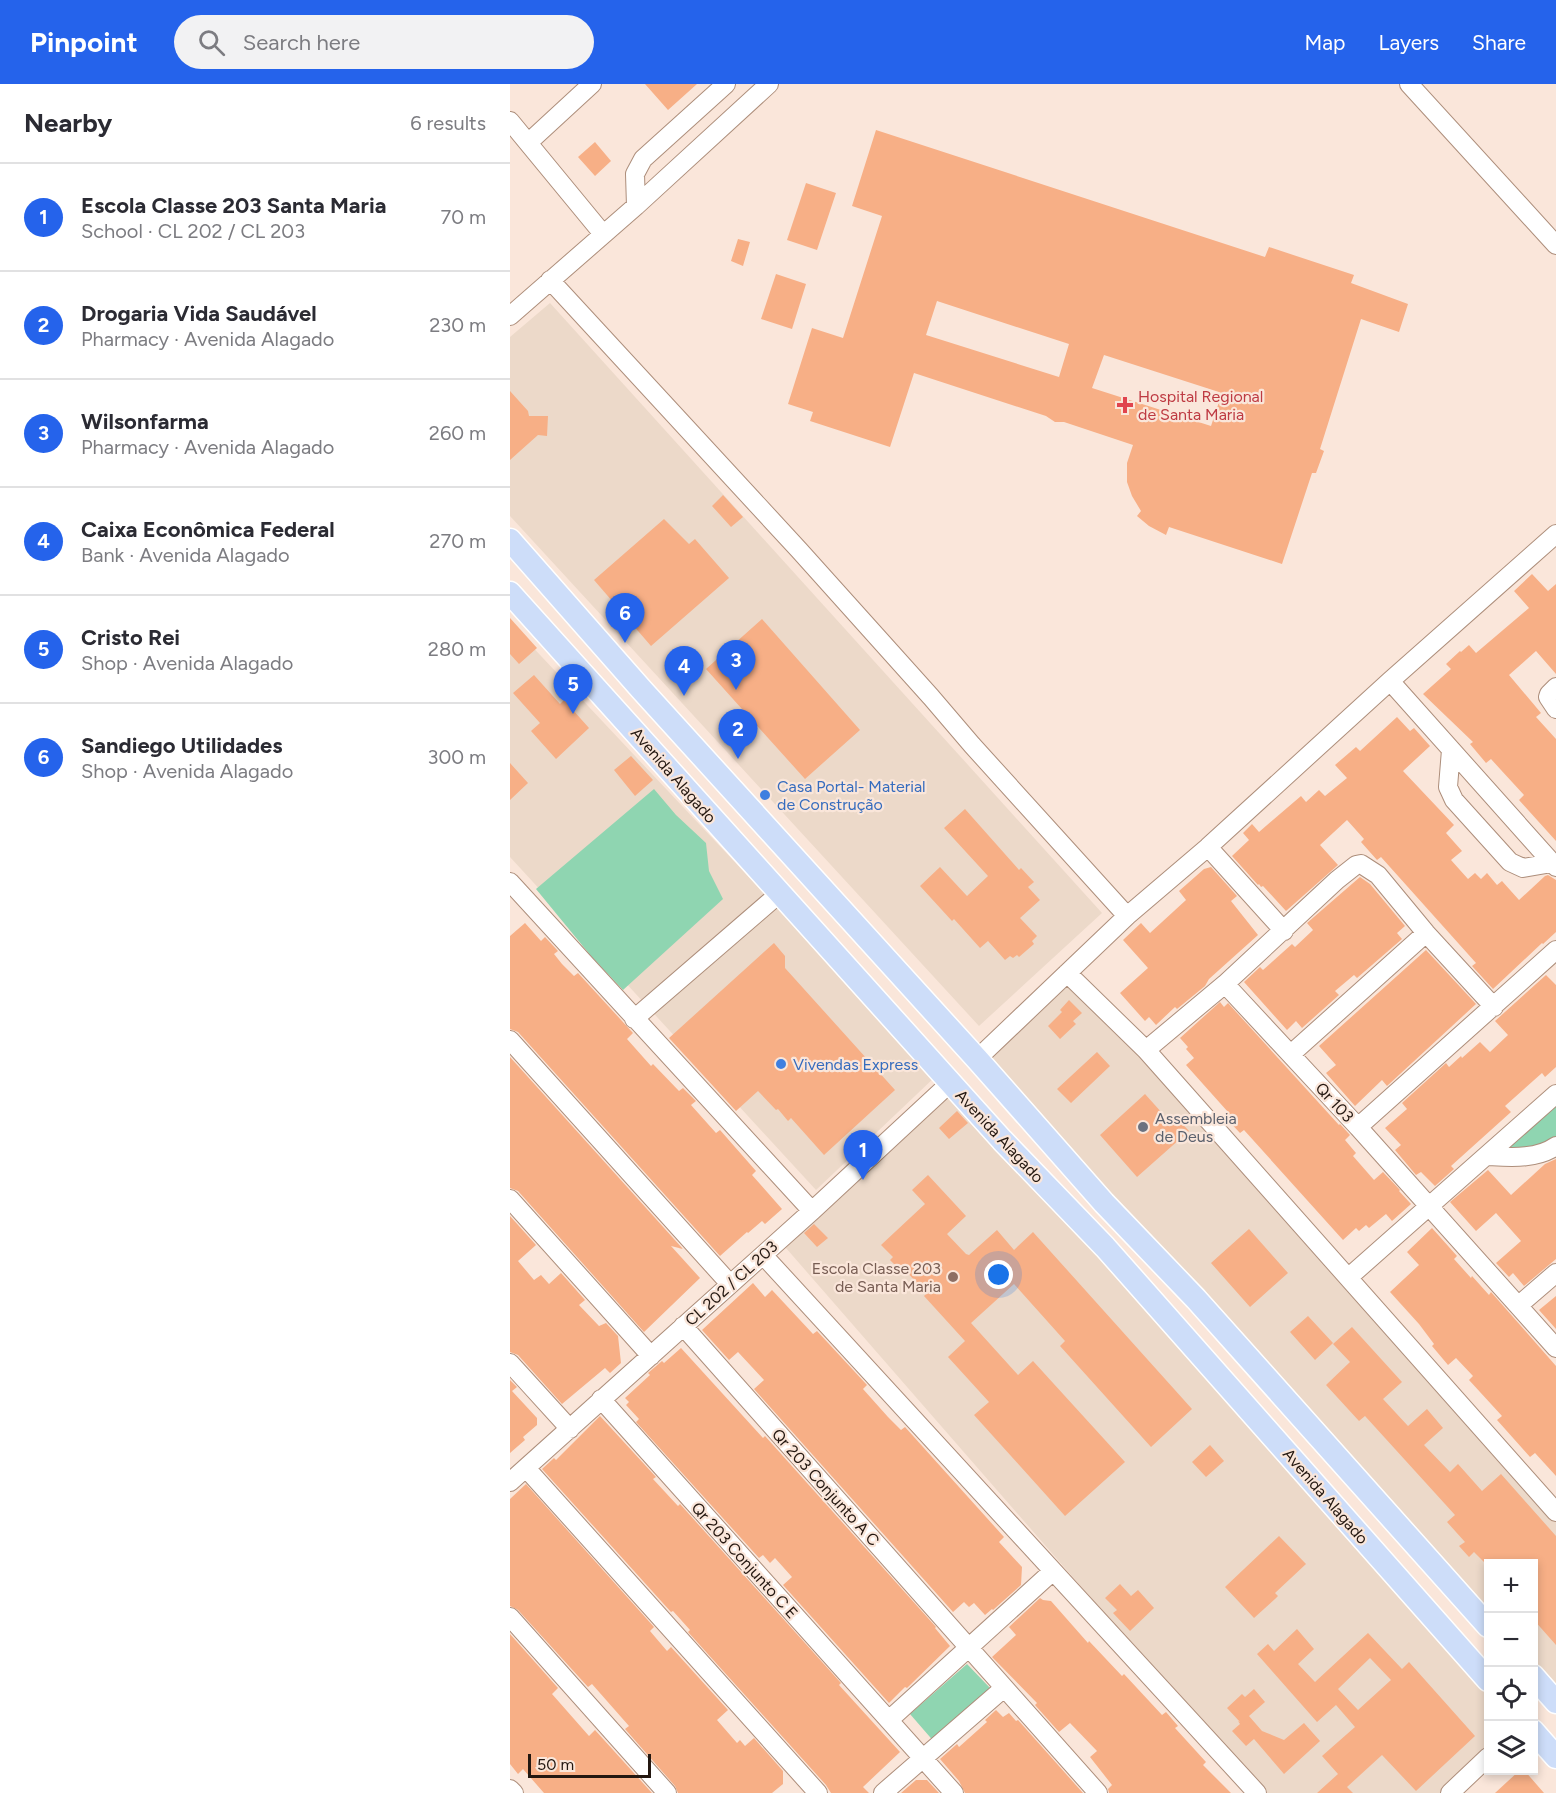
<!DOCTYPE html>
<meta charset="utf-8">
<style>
:root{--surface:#fff;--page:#f2f2f3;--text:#2b2b33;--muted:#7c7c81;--line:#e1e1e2;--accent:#2563eb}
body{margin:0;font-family:Figtree,sans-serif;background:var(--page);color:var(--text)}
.controls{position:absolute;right:18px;bottom:18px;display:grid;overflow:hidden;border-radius:0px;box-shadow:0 3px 9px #0003}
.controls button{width:54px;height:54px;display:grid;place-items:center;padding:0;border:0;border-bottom:2px solid var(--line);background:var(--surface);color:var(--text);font:30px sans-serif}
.scale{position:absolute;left:18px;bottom:15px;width:123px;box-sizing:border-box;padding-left:6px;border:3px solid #231710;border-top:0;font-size:16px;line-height:21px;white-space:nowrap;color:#231710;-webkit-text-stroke:4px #fae6da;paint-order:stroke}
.you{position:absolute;left:489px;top:1191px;width:21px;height:21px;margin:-15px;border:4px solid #fff;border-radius:50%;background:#1a73e8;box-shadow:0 0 0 9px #1a73e833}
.badge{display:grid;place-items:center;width:39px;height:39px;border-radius:50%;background:var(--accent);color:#fff;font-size:20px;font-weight:700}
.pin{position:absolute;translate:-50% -50px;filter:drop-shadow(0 2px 3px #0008)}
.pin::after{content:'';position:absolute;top:32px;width:21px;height:18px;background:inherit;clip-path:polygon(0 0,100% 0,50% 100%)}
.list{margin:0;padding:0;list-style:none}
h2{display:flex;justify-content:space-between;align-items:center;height:78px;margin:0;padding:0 24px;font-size:26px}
h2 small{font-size:20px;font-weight:400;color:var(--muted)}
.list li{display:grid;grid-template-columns:39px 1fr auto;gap:18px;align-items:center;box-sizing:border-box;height:108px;padding:0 24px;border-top:2px solid var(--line)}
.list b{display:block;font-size:22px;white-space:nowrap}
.list p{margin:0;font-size:20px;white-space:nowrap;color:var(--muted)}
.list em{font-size:20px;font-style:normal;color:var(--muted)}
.icon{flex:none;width:33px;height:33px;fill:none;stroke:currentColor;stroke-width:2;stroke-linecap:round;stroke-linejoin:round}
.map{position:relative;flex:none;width:1046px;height:1709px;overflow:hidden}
header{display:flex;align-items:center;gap:36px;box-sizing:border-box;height:84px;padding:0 30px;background:var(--accent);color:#fff}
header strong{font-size:28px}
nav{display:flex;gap:33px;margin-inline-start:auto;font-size:21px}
.search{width:420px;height:54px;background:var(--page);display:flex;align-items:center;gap:15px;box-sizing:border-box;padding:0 21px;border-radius:33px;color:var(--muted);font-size:22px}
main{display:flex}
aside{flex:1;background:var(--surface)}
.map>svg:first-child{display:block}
</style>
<header>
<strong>Pinpoint</strong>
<div class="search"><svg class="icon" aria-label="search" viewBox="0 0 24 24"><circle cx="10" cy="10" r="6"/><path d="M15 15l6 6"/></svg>Search here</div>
<nav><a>Map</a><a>Layers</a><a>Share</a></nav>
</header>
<main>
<aside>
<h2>Nearby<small>6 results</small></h2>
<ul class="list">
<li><span class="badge">1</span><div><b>Escola Classe 203 Santa Maria</b><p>School · CL 202 / CL 203</p></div><em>70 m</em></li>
<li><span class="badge">2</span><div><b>Drogaria Vida Saudável</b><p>Pharmacy · Avenida Alagado</p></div><em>230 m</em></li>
<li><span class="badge">3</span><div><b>Wilsonfarma</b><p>Pharmacy · Avenida Alagado</p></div><em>260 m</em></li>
<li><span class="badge">4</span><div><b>Caixa Econômica Federal</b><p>Bank · Avenida Alagado</p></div><em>270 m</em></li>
<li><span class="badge">5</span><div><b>Cristo Rei</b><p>Shop · Avenida Alagado</p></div><em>280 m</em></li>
<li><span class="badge">6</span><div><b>Sandiego Utilidades</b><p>Shop · Avenida Alagado</p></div><em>300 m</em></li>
</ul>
</aside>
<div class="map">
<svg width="1046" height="1709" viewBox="0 0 1046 1709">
<rect width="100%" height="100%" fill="#fae6da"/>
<path fill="#ecd9c9" d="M 40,219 L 592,829 L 469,942 L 0,432 L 0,253 Z
M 0,539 L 426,992 L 306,1106 L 0,773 Z
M 557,889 L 1046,1428 L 1046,1610 L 1024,1593 L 1023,1480 L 978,1480 L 978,1543 L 467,975 Z
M 440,999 L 978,1597 L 978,1673 L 939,1709 L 751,1709 L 269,1156 Z"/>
<path fill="#8fd5b1" d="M 144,705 L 166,731 L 196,759 L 199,787 L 213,815 L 113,906 L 81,872 L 26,805 Z
M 1046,1013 L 1046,1052 L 1035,1062 L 985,1067 Z
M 457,1580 L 481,1605 L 426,1660 L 400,1630 Z"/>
<path fill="#f7af86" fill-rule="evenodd" d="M 135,0 L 187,0 L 158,26 Z
M 366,46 L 755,173 L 759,163 L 844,191 L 841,199 L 898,220 L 889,248 L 851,235 L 810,365 L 814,367 L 806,389 L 802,389 L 772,480 L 659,443 L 656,451 L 639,442 L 627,432 L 631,427 L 622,412 L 617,398 L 617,379 L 623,361 L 554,338 L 545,338 L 536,332 L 404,289 L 380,363 L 300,337 L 303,328 L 278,320 L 302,244 L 333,254 L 372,132 L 342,122 ZM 427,217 L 559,260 L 549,293 L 416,251 ZM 594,271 L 712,309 L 701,342 L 582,304 Z
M 85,58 L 101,77 L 85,92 L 68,73 Z
M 296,99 L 326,109 L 307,166 L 277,156 Z
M 228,155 L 240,158 L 233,182 L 221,177 Z
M 266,190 L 296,200 L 282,245 L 251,235 Z
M 0,307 L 18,327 L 19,332 L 38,332 L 37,352 L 28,351 L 0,376 Z
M 213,411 L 233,433 L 221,443 L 202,422 Z
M 154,435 L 179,460 L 185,455 L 219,494 L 141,562 L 84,496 Z
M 1022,490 L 1038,507 L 1046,500 L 1046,590 L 1026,567 L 999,591 L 1031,629 L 1026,633 L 1046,655 L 1046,757 L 1009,716 L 1014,711 L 991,686 L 981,675 L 976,679 L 960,660 L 963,658 L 913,610 L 941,585 L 936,580 L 950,567 L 951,568 L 959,561 L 966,569 L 1019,524 L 1004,507 Z
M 0,534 L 27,564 L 9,580 L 0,570 Z
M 252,535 L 350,646 L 295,695 L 196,585 Z
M 24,591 L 50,620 L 54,616 L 79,644 L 46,675 L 21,647 L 30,639 L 3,609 Z
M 887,633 L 900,647 L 904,644 L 920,662 L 893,687 L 944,741 L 936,749 L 952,767 L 941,776 L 958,795 L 965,789 L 971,795 L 977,789 L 987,801 L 992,797 L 1009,816 L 1035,792 L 1038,791 L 1046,796 L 1046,848 L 1033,860 L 1032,859 L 983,905 L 962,882 L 966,879 L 871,773 L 867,776 L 851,758 L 854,755 L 837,736 L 810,761 L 828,781 L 776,827 L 753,802 L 751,803 L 749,800 L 748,801 L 722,772 L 739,756 L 733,749 L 742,740 L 749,748 L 791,712 L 796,718 L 809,706 L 815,712 L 837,694 L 825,681 L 846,663 L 850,667 Z
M 121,672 L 143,696 L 125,712 L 104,686 Z
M 0,679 L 18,699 L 0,716 Z
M 455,725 L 509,786 L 511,784 L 524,798 L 518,803 L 530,816 L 510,834 L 527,852 L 522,857 L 524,860 L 509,873 L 507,871 L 503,874 L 500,872 L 495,876 L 478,857 L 470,864 L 444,835 L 442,837 L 410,802 L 430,783 L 457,812 L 478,792 L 434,744 Z
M 701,783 L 727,812 L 721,817 L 748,851 L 699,895 L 695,902 L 667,925 L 665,923 L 646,941 L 639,933 L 635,937 L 610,909 L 638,884 L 613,856 L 631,839 L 640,849 L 676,816 L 669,807 L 694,785 Z
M 850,793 L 860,800 L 895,842 L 887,849 L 892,855 L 847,894 L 844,891 L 825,907 L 829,911 L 792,944 L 786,937 L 777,946 L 734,898 L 750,883 L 753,886 L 782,860 L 785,863 L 803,846 L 797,839 Z
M 15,839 L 31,857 L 35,853 L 48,867 L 44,870 L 52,880 L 64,892 L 68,889 L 123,949 L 117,955 L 141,982 L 143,980 L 169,1007 L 173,1004 L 186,1017 L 181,1021 L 206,1049 L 210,1046 L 246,1087 L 242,1091 L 272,1125 L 255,1140 L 252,1137 L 238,1149 L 237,1148 L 210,1172 L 8,948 L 0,945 L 0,852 Z
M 264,859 L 275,872 L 275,884 L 385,1006 L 314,1071 L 281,1034 L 278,1037 L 268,1025 L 266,1026 L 248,1007 L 226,1027 L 159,954 Z
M 916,866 L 966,920 L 877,1002 L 872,996 L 845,1022 L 816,989 L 826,981 L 809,962 Z
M 1036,891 L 1046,901 L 1046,983 L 1035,993 L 1032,989 L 995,1022 L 1001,1028 L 941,1082 L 944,1085 L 925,1102 L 911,1088 L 906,1091 L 885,1066 L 891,1061 L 875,1044 L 897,1025 L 892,1019 L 936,979 L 939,983 L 951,972 L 952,974 L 970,958 L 980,968 L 998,951 L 985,937 Z
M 559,916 L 572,929 L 563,937 L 566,940 L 550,955 L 538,942 L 552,928 L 550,926 Z
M 710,918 L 714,923 L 718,919 L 829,1041 L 830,1040 L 840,1051 L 835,1056 L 846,1069 L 843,1072 L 864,1096 L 873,1088 L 890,1106 L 889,1107 L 901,1120 L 882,1137 L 876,1130 L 859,1144 L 856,1141 L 849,1147 L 846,1144 L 833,1156 L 734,1046 L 730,1049 L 714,1032 L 718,1028 L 676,981 L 684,974 L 676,965 L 678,963 L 670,954 Z
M 587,968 L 600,982 L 561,1019 L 547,1005 Z
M 0,973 L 173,1165 L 161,1162 L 190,1194 L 134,1248 L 8,1107 L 0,1104 Z
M 635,1010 L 662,1040 L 668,1035 L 679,1047 L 627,1093 L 590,1051 Z
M 447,1027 L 458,1039 L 439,1055 L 429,1044 Z
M 1046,1075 L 1046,1175 L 1014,1202 L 1003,1189 L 999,1193 L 986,1179 L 1011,1157 L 986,1129 L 966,1147 L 940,1118 L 978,1086 L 1001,1111 L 1035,1080 Z
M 418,1091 L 456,1132 L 437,1150 L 456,1170 L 459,1171 L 487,1146 L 504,1166 L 523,1148 L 682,1325 L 641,1363 L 550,1262 L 555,1257 L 504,1200 L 461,1239 L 508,1291 L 523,1277 L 615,1378 L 555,1432 L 464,1331 L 479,1318 L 438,1273 L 455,1257 L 414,1212 L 416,1210 L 398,1189 L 396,1192 L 380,1176 L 383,1173 L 371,1161 L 415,1120 L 402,1106 Z
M 0,1132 L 26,1161 L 8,1177 L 24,1196 L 31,1191 L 39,1200 L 51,1189 L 75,1216 L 69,1221 L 89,1242 L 96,1239 L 108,1252 L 111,1279 L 100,1289 L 95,1284 L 52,1320 L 8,1271 L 0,1268 Z
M 304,1140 L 318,1154 L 307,1163 L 294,1149 Z
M 922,1144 L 947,1172 L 944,1175 L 961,1194 L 962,1192 L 979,1211 L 981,1208 L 1046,1282 L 1046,1392 L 1025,1369 L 1020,1373 L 987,1336 L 992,1332 L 959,1296 L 963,1292 L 946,1274 L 938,1281 L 922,1262 L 924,1260 L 909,1240 L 880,1208 L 909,1181 L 897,1168 Z
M 739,1145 L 778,1189 L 740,1223 L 701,1179 Z
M 243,1199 L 255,1213 L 262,1206 L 303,1250 L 307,1247 L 357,1301 L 353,1305 L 378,1333 L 391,1346 L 395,1343 L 494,1453 L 489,1458 L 512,1483 L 511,1501 L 483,1526 L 482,1525 L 475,1531 L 464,1519 L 459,1523 L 454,1518 L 443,1528 L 244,1305 L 254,1296 L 228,1268 L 219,1276 L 192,1246 Z
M 1046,1212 L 1046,1245 L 1029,1226 Z
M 798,1232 L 823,1259 L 805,1276 L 780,1248 Z
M 842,1243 L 892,1298 L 873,1315 L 898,1342 L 917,1325 L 933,1344 L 914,1361 L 940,1388 L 948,1380 L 972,1407 L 991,1390 L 1046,1452 L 1046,1561 L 1023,1535 L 1023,1479 L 975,1479 L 964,1468 L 959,1473 L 949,1462 L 955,1458 L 937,1438 L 945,1431 L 855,1332 L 849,1337 L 816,1301 L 840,1278 L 823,1260 Z
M 171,1264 L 253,1354 L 255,1352 L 426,1543 L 425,1544 L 440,1562 L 397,1604 L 395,1603 L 379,1619 L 273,1501 L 282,1493 L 265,1474 L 260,1479 L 253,1471 L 249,1474 L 126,1338 L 129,1335 L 116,1321 L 119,1318 L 115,1314 L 140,1291 L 138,1289 L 152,1277 L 154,1279 Z
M 0,1296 L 7,1303 L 2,1307 L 27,1334 L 27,1341 L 13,1353 L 15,1356 L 0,1369 Z
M 90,1332 L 146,1393 L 143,1395 L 168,1422 L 170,1420 L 331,1599 L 329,1601 L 390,1668 L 353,1703 L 359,1709 L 321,1709 L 316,1701 L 178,1548 L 180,1546 L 163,1527 L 161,1528 L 32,1385 L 44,1374 L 46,1376 Z
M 700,1361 L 714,1377 L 696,1393 L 682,1378 Z
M 16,1400 L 144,1543 L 140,1547 L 157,1567 L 161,1563 L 218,1626 L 207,1636 L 227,1659 L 230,1656 L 235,1662 L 244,1654 L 273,1687 L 273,1700 L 262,1709 L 168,1709 L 165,1702 L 115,1645 L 119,1642 L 82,1600 L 78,1603 L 8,1526 L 0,1522 L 0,1415 Z
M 769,1452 L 796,1480 L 765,1509 L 768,1512 L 765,1515 L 744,1534 L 715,1503 Z
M 610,1500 L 621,1512 L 628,1506 L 644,1524 L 620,1547 L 603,1529 L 607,1526 L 595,1514 Z
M 530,1514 L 533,1516 L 541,1517 L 578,1559 L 579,1557 L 612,1592 L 614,1590 L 652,1631 L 656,1628 L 668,1642 L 665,1644 L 696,1678 L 693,1681 L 721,1709 L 599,1709 L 598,1705 L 602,1701 L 580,1673 L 587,1667 L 560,1639 L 549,1648 L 525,1621 L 527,1619 L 482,1573 L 506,1551 L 499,1543 Z
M 787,1545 L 804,1565 L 788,1580 L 805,1598 L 858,1549 L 892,1585 L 899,1578 L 965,1652 L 906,1707 L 872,1671 L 837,1703 L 843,1709 L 807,1709 L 828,1690 L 812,1672 L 845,1643 L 826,1621 L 807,1638 L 747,1570 L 758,1560 L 764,1567 ZM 860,1574 L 881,1596 L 848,1626 L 828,1605 Z
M 0,1550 L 48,1604 L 42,1610 L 79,1652 L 85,1646 L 142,1709 L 34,1709 L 13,1685 L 8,1690 L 0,1680 Z
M 744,1605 L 755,1618 L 739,1632 L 752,1647 L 774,1656 L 794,1639 L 810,1657 L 774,1690 L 744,1655 L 736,1662 L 722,1647 L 730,1640 L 728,1637 L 730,1638 L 717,1624 L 732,1610 L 735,1613 Z
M 486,1626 L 493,1633 L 499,1629 L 506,1637 L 508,1636 L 573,1709 L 455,1709 L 449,1697 L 430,1675 L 447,1660 L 449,1663 L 477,1638 L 475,1636 Z
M 1010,1686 L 1014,1686 L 1034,1709 L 985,1709 Z
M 406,1696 L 417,1696 L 429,1709 L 391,1709 Z"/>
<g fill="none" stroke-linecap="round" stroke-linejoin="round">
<defs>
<path id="minor" d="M 899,0 L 1046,161
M 0,37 L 93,150
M 19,58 L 82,0
M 126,122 L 125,90 L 133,75 L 216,0
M 40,196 L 289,466 L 421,613 L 462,661 L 617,832
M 0,232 L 126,122 L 259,0
M 880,597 L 1046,783
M 1046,603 L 1039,610 L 1038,613 L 1046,625
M 941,666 L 938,703 L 944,716 L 1000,778 L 1013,784 L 1042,779
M 698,763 L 774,847
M 0,798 L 302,1127
M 557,889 L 636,966 L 1046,1428
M 715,900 L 827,796 L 846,781 L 851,780 L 868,791 L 916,849 L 984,923
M 124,935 L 270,809
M 0,956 L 220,1200
M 636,966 L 715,900 L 848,1043 L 1046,866
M 781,970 L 916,849
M 467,975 L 617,832 L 698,763 L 880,597 L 1046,450
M 848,1043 L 1046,1264
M 976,1072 C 999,1073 1026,1076 1046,1062
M 0,1115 L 141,1272
M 253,1171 L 747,1709
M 839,1193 L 1046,1010
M 1009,1221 L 1046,1189
M 173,1242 L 588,1709
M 0,1279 L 60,1345
M 91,1315 L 444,1709
M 16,1384 L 308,1709
M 0,1398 L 302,1127 L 440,999
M 0,1533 L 157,1709
M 379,1636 L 543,1487
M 0,1705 L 4,1709
M 373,1709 L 494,1604
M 940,1709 L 978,1673"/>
<path id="major" d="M 0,456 L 131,605 L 467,975 L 594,1119 L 686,1215 L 978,1542
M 0,509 L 492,1056 L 595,1163 L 978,1596
M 1023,1592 L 1046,1618
M 1023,1647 L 1046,1673"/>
</defs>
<use href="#minor" stroke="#ad8e7b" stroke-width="20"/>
<use href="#major" stroke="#fff" stroke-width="25"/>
<use href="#minor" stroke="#fff" stroke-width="18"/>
<use href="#major" stroke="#cdddf9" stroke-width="22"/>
</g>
<path fill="#e0444e" stroke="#fae6da" stroke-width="2" d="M612 312h6v6h6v6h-6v6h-6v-6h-6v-6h6z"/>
<g fill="#3f7fe0" stroke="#fae6da" stroke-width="2">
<circle cx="255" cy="711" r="6"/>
<circle cx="271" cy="980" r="6"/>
</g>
<circle fill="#6b7280" stroke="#fae6da" stroke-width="2" cx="633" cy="1043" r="6"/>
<circle fill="#8d6e63" stroke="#fae6da" stroke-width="2" cx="443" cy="1193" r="6"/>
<g text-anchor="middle" stroke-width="4.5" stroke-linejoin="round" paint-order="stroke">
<g font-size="16" fill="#be3a42" stroke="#fae6da" text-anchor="start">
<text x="628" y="318">Hospital Regional<tspan x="628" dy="18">de Santa Maria</tspan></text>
</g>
<g font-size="16" fill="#231710" stroke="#fae6da">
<text transform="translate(164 691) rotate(49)" y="6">Avenida Alagado</text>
<text transform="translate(825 1018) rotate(47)" y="6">Qr 103</text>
<text transform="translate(490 1052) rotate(47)" y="6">Avenida Alagado</text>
<text transform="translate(221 1199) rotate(-42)" y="6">CL 202 / CL 203</text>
<text transform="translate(316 1403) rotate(48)" y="6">Qr 203 Conjunto A C</text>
<text transform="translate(816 1412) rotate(49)" y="6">Avenida Alagado</text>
<text transform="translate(235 1476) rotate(48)" y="6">Qr 203 Conjunto C E</text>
</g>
<g font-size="16" fill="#366cbe" stroke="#fae6da" text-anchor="start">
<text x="267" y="708">Casa Portal- Material<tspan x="267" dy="18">de Construção</tspan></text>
<text x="283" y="986">Vivendas Express</text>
</g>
<g font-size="16" fill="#5b616d" stroke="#fae6da" text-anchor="start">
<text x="645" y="1040">Assembleia<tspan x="645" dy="18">de Deus</tspan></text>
</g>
<g font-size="16" fill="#785e54" stroke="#fae6da" text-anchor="end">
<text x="431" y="1190">Escola Classe 203<tspan x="431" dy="18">de Santa Maria</tspan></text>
</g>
</g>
</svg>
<div class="controls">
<button>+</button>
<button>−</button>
<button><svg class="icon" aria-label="locate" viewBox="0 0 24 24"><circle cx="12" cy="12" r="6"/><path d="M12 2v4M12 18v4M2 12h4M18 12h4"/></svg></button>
<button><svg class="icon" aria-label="layers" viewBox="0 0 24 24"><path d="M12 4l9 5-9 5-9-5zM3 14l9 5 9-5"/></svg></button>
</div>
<div class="scale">50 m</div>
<div class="you"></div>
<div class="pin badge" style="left:353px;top:1096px">1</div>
<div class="pin badge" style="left:228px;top:675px">2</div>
<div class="pin badge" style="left:226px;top:606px">3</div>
<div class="pin badge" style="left:174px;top:612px">4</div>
<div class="pin badge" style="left:63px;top:630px">5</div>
<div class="pin badge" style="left:115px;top:559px">6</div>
</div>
</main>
